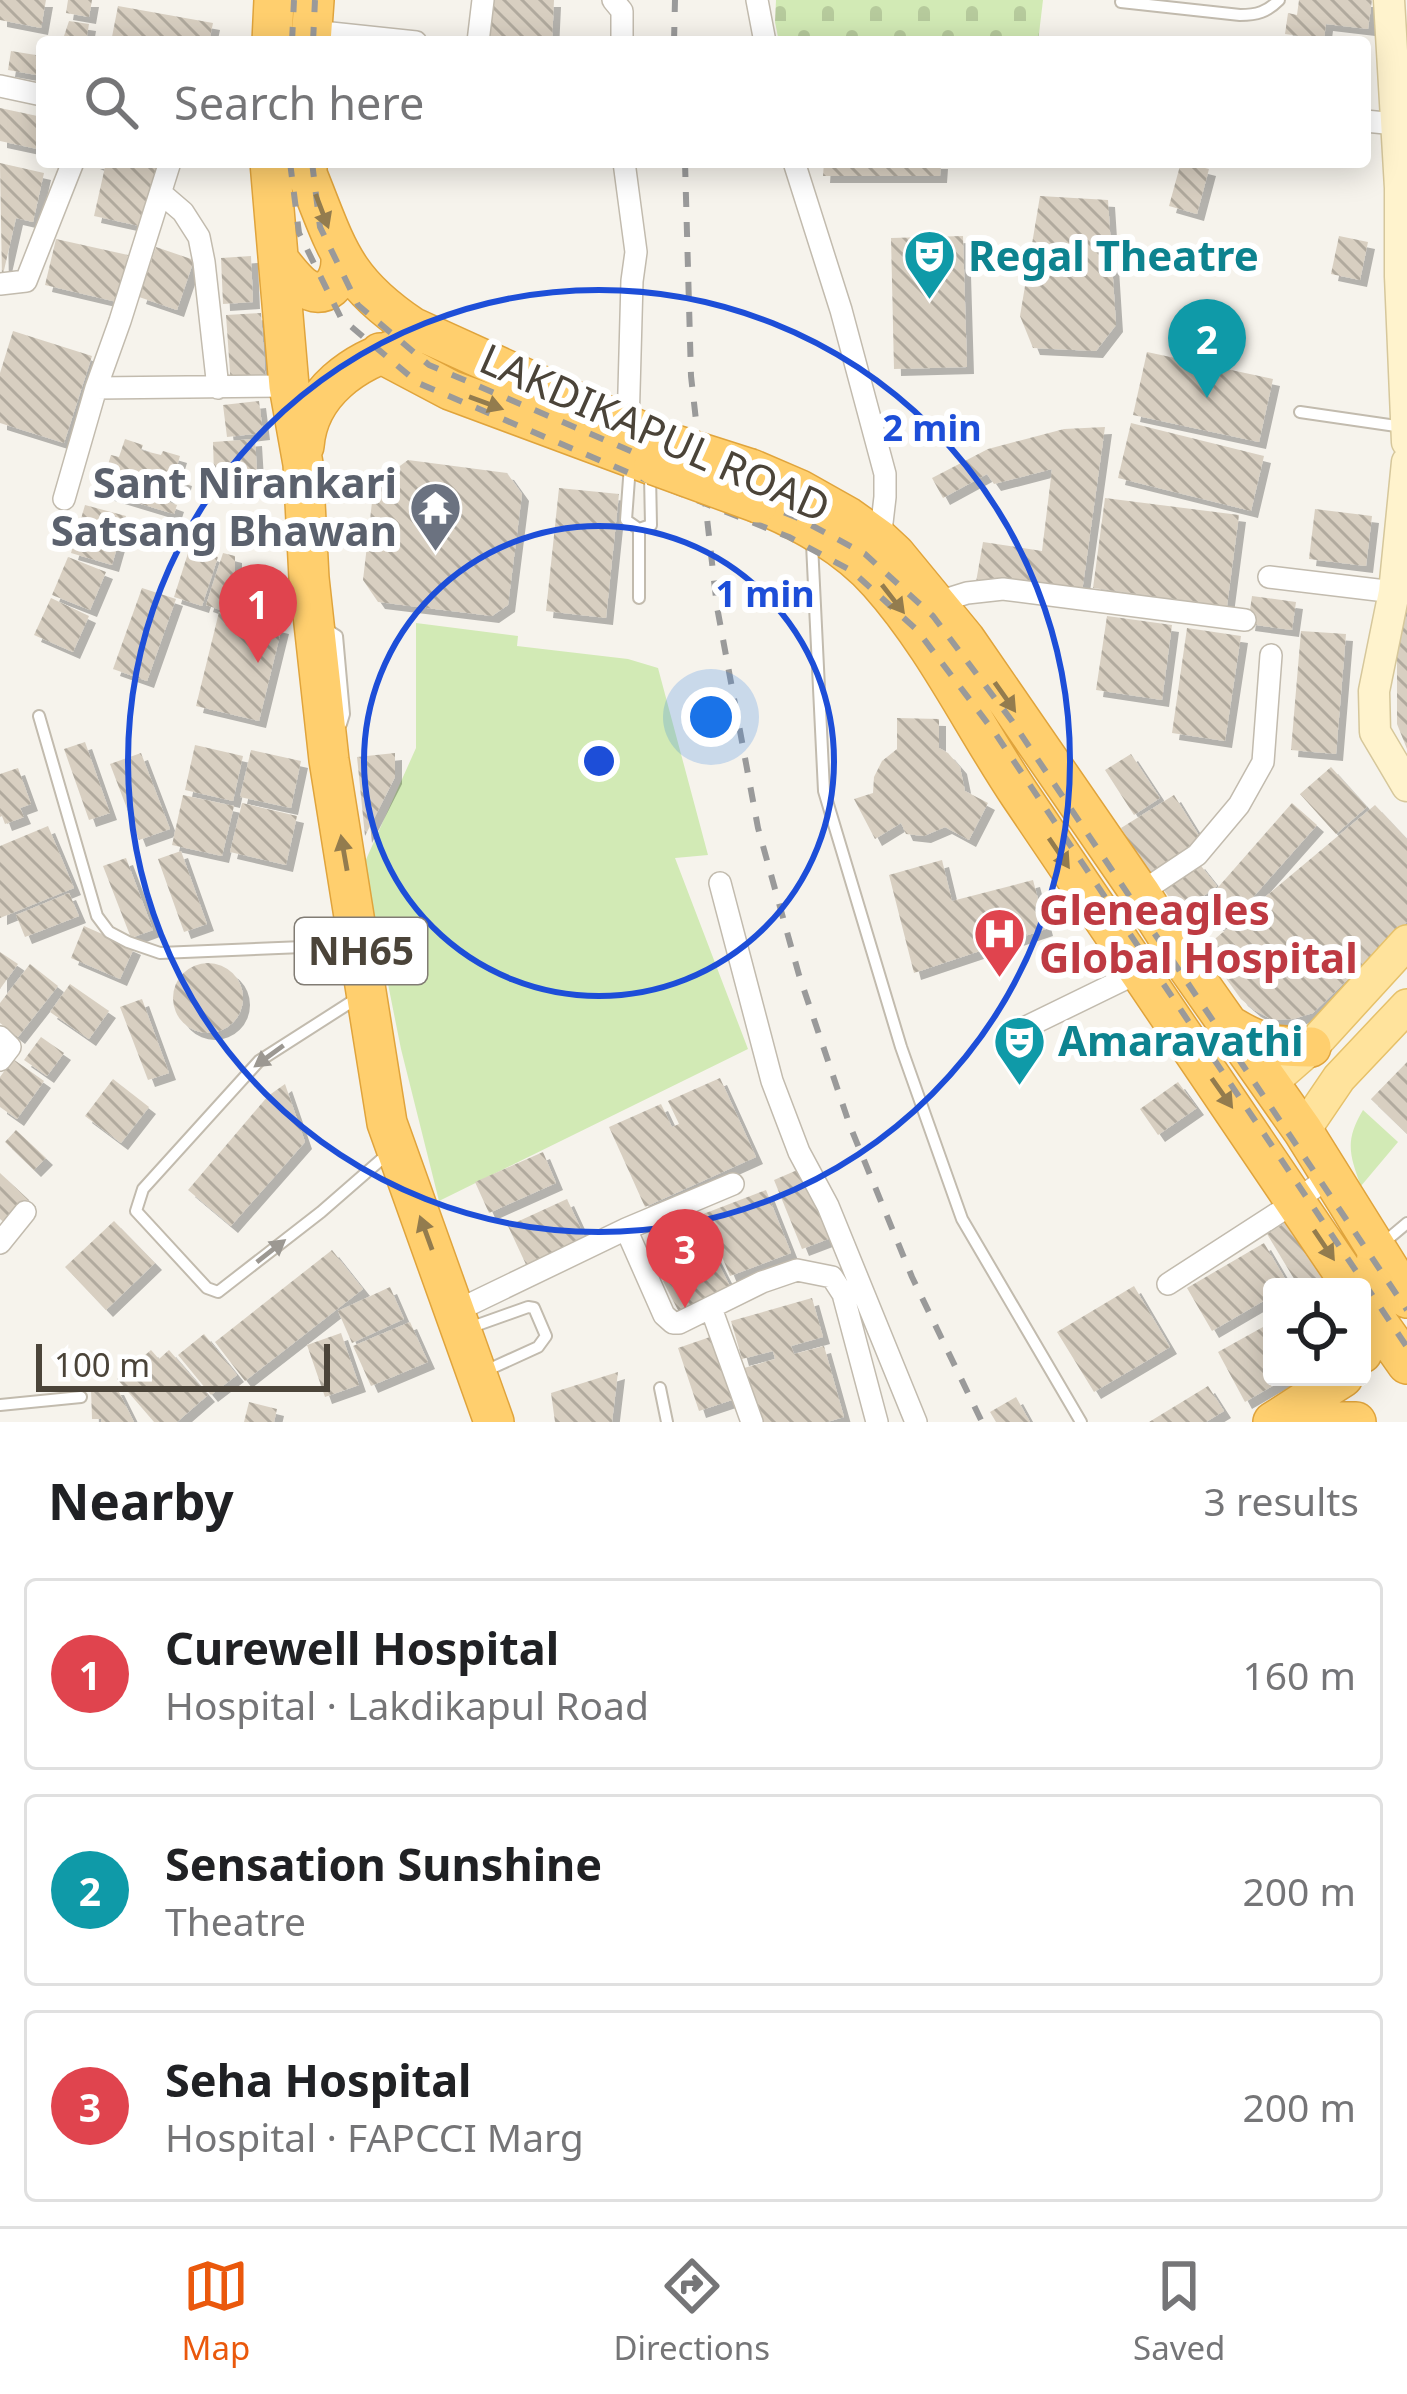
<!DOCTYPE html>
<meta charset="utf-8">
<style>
:root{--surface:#fff;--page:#f2f2f2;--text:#202124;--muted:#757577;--line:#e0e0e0;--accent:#ea580c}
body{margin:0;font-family:"Noto Sans",sans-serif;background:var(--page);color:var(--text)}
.controls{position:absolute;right:36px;bottom:36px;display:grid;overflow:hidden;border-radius:12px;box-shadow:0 6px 30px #0003}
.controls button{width:108px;height:108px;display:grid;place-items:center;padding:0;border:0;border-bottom:3px solid var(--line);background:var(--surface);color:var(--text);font:60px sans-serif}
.scale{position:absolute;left:36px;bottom:30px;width:294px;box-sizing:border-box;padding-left:12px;border:6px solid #4b4439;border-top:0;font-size:33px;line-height:42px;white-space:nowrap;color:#4b4439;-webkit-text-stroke:9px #fff;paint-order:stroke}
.you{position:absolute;left:711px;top:717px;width:42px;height:42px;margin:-30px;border:9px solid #fff;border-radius:50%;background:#1a73e8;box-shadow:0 0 0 18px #1a73e833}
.badge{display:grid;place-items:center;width:78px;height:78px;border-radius:50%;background:var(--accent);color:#fff;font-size:39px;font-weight:700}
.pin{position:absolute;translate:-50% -99px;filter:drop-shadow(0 3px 6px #0008)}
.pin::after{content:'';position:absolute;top:63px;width:42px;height:36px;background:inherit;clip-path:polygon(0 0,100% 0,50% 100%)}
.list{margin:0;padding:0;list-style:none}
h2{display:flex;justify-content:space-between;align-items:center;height:156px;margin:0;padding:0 48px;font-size:51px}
h2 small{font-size:39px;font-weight:400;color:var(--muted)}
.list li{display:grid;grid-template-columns:78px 1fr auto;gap:36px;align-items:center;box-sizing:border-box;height:192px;margin:0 24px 24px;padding:0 24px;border:3px solid var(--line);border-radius:12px}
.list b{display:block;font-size:45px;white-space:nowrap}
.list p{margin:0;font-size:39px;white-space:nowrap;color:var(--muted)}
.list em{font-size:39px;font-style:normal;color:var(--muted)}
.icon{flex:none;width:66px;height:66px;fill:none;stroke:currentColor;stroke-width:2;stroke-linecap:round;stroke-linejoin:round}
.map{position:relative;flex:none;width:1407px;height:1422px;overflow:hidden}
.search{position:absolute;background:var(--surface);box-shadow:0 6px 30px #0003;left:36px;right:36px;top:36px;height:132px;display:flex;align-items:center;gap:30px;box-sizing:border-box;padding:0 42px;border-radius:12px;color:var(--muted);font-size:45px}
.sheet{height:804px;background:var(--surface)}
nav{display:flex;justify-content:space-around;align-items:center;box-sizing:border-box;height:168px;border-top:3px solid var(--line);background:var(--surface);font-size:33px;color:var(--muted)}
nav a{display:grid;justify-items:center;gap:6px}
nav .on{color:var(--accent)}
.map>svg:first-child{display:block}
</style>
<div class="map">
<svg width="1407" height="1422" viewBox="0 0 1407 1422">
<defs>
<pattern id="cemetery-stones" width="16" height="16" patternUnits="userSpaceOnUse" patternTransform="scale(3)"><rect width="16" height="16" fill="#d2eab5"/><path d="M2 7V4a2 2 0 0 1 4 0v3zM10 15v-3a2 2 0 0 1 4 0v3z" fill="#b6ca9c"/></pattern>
<pattern id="building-back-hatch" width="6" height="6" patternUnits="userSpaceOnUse" patternTransform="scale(3)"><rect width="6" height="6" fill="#d8cfc1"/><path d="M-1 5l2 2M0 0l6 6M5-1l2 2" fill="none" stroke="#b1aa9e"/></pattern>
<filter id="shadow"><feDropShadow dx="7" dy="7" stdDeviation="0" flood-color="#0004"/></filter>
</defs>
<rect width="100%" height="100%" fill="#f6f3ec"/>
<path fill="#d2eab5" d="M 416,623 L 518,636 L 517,646 L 628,659 L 658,668 L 708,855 L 675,858 L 748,1049 L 439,1201 L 401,1049 L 364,864 L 416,748 Z
M 1363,1110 L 1398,1142 L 1361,1186 C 1349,1154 1345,1140 1363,1110 Z"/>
<path fill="url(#cemetery-stones)" d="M 776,0 L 1043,0 L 1038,42 L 779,42 L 775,22 Z"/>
<path fill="url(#building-back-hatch)" filter="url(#shadow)" d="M 0,0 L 46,0 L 41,28 L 0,20 Z
M 68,0 L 92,0 L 89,17 L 66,13 Z
M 493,0 L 554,0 L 552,42 L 490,42 Z
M 1299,0 L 1372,0 L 1368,29 L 1326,24 L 1324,39 L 1285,34 L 1288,13 L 1297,15 Z
M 118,6 L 213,23 L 209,42 L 111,42 Z
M 69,21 L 89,24 L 86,42 L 62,42 Z
M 11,51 L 42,56 L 42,76 L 8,70 Z
M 0,108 L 42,117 L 42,150 L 0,141 Z
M 93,162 L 159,162 L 144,227 L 94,216 L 105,167 Z
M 824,162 L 941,162 L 940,176 L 823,176 Z
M 1181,162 L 1209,169 L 1197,214 L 1169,206 Z
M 0,163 L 44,173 L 33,222 L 16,218 L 2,279 Z
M 1040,196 L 1108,200 L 1116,325 L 1096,351 L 1033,348 L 1020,316 Z
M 963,236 L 967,367 L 894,369 L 891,238 Z
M 1339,236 L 1368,242 L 1360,280 L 1331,274 Z
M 56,239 L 128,255 L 117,302 L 45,285 Z
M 156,247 L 194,260 L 177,310 L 139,297 Z
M 251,256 L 253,302 L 223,304 L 221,258 Z
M 261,313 L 266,385 L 231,387 L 226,315 Z
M 13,331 L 92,356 L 64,443 L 0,423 L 0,373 Z
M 1147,352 L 1273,379 L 1259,442 L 1133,415 Z
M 259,401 L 263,433 L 227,437 L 223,405 Z
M 1131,423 L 1264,456 L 1251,511 L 1118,478 Z
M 1105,427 L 1082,592 L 976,582 L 983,542 L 1042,551 L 1052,469 L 994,484 L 987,474 L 943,498 L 932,478 L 988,449 L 1064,429 Z
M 125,439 L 143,445 L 141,450 L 161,455 L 163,451 L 180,456 L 174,476 L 185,479 L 182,491 L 170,488 L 166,501 L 177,505 L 174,514 L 98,491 L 101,480 L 113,484 L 114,476 L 105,474 L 111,455 L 119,457 Z
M 255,439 L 257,472 L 214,475 L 213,442 Z
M 408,460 L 507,473 L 522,494 L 508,605 L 492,616 L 378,602 L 363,580 L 374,485 Z
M 559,488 L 619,494 L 606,618 L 546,611 Z
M 1105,498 L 1239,515 L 1227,606 L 1093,588 Z
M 85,505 L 126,516 L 112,565 L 71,553 Z
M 1315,509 L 1372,516 L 1366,566 L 1309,559 Z
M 190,547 L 218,557 L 202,606 L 174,597 Z
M 223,553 L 235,556 L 235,615 L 206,605 Z
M 68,557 L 106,572 L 90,610 L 52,595 Z
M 142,588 L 176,599 L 147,681 L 113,669 Z
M 1252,596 L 1296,602 L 1292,630 L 1248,624 Z
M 51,598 L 89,616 L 73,652 L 34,635 Z
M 1407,601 L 1407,749 L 1397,724 L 1397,647 Z
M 219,612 L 282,627 L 259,721 L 196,706 Z
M 1107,616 L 1172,625 L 1162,700 L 1096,690 Z
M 1187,628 L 1241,636 L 1225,741 L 1172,733 Z
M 1301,631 L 1346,634 L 1336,754 L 1291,750 Z
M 897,718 L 939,719 L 939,748 L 948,753 L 960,767 L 965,791 L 988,803 L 969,840 L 945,827 L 924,836 L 906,834 L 901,823 L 875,839 L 854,799 L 873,793 L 874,777 L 882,761 L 897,749 Z
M 85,742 L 110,813 L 89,820 L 64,749 Z
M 195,745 L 243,756 L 233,801 L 185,790 Z
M 251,750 L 301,761 L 291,808 L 240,797 Z
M 141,753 L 170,829 L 139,840 L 110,764 Z
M 395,753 L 395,777 L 365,836 L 357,757 Z
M 1131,754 L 1160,798 L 1134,815 L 1105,770 Z
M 1331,767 L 1367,807 L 1336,834 L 1300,794 Z
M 18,768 L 31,804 L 20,808 L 24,817 L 5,824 L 2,816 L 0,817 L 0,774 Z
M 183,795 L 234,806 L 222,856 L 172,845 Z
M 1174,795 L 1203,842 L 1150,875 L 1121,828 Z
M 242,803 L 297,816 L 286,865 L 230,852 Z
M 1292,803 L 1317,825 L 1224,930 L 1199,909 Z
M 1375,805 L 1407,839 L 1407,922 L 1313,1013 L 1293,1019 L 1273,1020 L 1254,1010 L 1241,999 L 1204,948 Z
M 48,826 L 74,888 L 0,918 L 0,846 Z
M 181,851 L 207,924 L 184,932 L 158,859 Z
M 126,858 L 153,930 L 131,938 L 103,866 Z
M 942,860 L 952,901 L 1033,880 L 1046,929 L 914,973 L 889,875 Z
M 1198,862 L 1217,886 L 1181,913 L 1163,889 Z
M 69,893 L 79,916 L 25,937 L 16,915 Z
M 84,926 L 134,948 L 120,979 L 71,958 Z
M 0,952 L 18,964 L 0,989 Z
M173 998a35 35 0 1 1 70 0a35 35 0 1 1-70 0Z
M 30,964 L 58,986 L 18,1037 L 0,1023 L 0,1003 Z
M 70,984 L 109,1011 L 89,1039 L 50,1012 Z
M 142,999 L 169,1073 L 148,1080 L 120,1007 Z
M 41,1037 L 64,1053 L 47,1076 L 24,1060 Z
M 13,1059 L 44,1081 L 17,1119 L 0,1107 L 0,1077 Z
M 1407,1062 L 1407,1134 L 1371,1099 Z
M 720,1078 L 756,1157 L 645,1207 L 609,1127 L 661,1104 L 672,1127 L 679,1124 L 668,1101 Z
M 113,1079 L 149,1107 L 121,1143 L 85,1116 Z
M 1178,1082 L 1197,1108 L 1158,1135 L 1140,1109 Z
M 285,1084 L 305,1142 L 231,1226 L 188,1190 L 268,1096 Z
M 16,1130 L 46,1158 L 34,1170 L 5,1142 Z
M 543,1152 L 556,1183 L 489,1213 L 475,1182 Z
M 802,1168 L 831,1238 L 802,1249 L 774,1180 Z
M 0,1173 L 29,1200 L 6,1224 L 0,1219 Z
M 766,1190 L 791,1253 L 730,1276 L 718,1247 L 665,1268 L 651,1234 Z
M 567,1199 L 588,1244 L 529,1271 L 508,1226 Z
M 1296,1216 L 1331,1287 L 1299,1287 L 1267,1234 Z
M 114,1221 L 155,1263 L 106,1310 L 65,1267 Z
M 1264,1243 L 1290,1287 L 1272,1287 L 1272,1296 L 1212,1331 L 1187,1288 Z
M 332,1250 L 363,1289 L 245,1381 L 215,1342 Z
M 714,1255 L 732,1290 L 681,1316 L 663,1281 Z
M 1134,1286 L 1170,1347 L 1094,1392 L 1057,1332 Z
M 390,1287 L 404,1319 L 352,1343 L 338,1311 Z
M 812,1298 L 823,1337 L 791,1346 L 794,1354 L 824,1346 L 844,1417 L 827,1422 L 759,1422 L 744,1368 L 775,1359 L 773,1351 L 742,1359 L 731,1321 Z
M 410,1322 L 428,1362 L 371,1386 L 353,1346 Z
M 1272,1322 L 1272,1377 L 1288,1377 L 1245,1402 L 1218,1352 Z
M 341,1333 L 359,1385 L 325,1397 L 307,1345 Z
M 204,1334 L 237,1375 L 211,1395 L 178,1355 Z
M 710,1337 L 732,1400 L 699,1411 L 678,1348 Z
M 151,1350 L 159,1359 L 169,1350 L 208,1395 L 177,1422 L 154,1422 L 117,1379 Z
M 618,1372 L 612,1422 L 555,1422 L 551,1393 Z
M 1208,1386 L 1224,1411 L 1206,1422 L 1149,1422 Z
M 117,1388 L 134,1422 L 101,1422 L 101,1419 L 92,1419 L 91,1389 Z
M 1016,1397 L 1030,1422 L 996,1422 L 990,1412 Z
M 249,1402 L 277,1409 L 274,1422 L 244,1422 Z"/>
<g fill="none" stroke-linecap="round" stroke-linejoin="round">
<defs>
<path id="lane" d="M 1121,2 L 1240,15 C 1257,15 1267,12 1279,0
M 1300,412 L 1403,427
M 630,465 L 626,520 L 639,529 L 639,598
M 639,529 L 651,525 L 650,475
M 812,544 L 824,791 L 901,1047 L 962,1219 L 1081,1422
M 326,629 L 337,636 L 344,714 L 341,724
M 39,716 L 97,916 L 109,932 L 128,942 L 160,953 L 352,945
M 359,997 L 259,1061 L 143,1189 L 136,1211 L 207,1288 L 218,1292 L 321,1212 L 391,1151
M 1382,1244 L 1407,1223
M 469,1328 L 528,1307 L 534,1308 L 546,1336 L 538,1347 L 483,1372
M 660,1388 L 667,1422
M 0,1405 L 81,1397"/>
<path id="street" d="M 613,0 L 622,11 L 622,42
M 757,0 L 765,42
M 312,31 L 416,42
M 478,42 L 483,0
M 0,86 L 42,95
M 1365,121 L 1406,125
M 170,162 L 120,321 L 96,388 L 289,386
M 624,162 L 636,252 L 632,281 L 628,427
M 794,162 L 841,310 L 885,474 L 885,497 L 880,540
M 162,194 L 183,212 L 199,237 L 204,262 L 218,388
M 0,284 L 26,281 L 73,162
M 64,499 L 96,388
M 1269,577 L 1394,592
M 935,603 L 967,593 L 1003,589 L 1245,620
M 720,883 L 772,1081 L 799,1152 L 828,1206 L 916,1422
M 1140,893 L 1197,855 L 1239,805 L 1263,762 L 1271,655
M 1018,1031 L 1139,972 L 1176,950
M 0,1037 L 10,1047 L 0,1060
M 626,1229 L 664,1315 L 673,1323 L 679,1323 L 762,1282 L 797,1270 L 832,1277 L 843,1294 L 877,1422
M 0,1243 L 25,1212
M 1168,1284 L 1295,1202 L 1331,1175
M 711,1308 L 752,1422
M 454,1312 L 626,1229 L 733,1184"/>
<path id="secondary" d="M 1389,0 L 1400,188 L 1400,276 L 1407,442
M 1407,462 L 1394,592 L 1374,691 L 1375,732 L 1407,786"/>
<path id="primary" d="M 1271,1082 L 1311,1047 L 1407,942
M 1303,1131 L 1339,1078 L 1407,1006"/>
<path id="highway" d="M 272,42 L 274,0
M 311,42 L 314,0
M 270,162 L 289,386 L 303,464 L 309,578 L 329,760 L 387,1123 L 494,1422
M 307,162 L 307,174 C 337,248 342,280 412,327 L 660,440
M 281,263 C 287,270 294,280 302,286 C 325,303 342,282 341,259
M 380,353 L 450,390 L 652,465
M 304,446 C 308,392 355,360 403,347
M 751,469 L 800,490 L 848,517 L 880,540 L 895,554 L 965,639 L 1140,893 L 1180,956 L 1303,1131 L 1407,1298
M 758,503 C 801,520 848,547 879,582 C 936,646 973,725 1020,795 C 1130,960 1241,1124 1353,1287
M 1230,1026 C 1261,1045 1276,1047 1311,1047
M 1362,1300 L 1407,1364
M 1362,1353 L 1374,1293 L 1377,1254
M 1273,1422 L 1343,1377
M 1318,1422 L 1356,1422"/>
</defs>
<use href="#lane" stroke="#c2bbae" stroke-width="14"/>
<use href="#street" stroke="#c2bbae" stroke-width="24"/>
<use href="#secondary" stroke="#d6c79b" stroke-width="33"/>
<use href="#primary" stroke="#e6c16a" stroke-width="36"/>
<use href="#highway" stroke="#e0a43c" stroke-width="42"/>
<use href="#lane" stroke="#fff" stroke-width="10"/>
<use href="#street" stroke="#fff" stroke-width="21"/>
<use href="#secondary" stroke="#fff3cd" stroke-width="30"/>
<use href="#primary" stroke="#ffe39c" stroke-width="33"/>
<use href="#highway" stroke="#ffcf6e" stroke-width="39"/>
<path stroke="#9a9a9a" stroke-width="6" stroke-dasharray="15 15" stroke-linecap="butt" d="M 292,42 L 294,0
M 313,42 L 315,0
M 674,42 L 675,0
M 290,162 L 299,233 L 341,318 L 418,383 L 639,477 L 789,537 L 852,571 L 917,630 L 995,733 L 1407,1347
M 312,162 L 320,227 L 358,305 L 429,365 L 647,458 L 798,518 L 865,554 L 933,616 L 1012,721 L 1407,1310
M 685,162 L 691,376 L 717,607 L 758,828 L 799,975 L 850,1126 L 912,1277 L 982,1422"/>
<defs>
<path id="highway-bridge" d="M 660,440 L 751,469
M 654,465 L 758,503"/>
</defs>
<use href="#highway-bridge" stroke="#e0a43c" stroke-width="42" stroke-linecap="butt"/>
<use href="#highway-bridge" stroke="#ffcf6e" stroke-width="39"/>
</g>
<defs><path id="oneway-solid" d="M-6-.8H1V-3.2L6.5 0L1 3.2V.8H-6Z" transform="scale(3)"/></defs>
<g fill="#937c4e">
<use href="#oneway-solid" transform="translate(322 211) rotate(69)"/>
<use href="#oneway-solid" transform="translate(486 403) rotate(20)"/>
<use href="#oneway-solid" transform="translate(893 599) rotate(52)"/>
<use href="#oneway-solid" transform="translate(1005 697) rotate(55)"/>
<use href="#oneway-solid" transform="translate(344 853) rotate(-100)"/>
<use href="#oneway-solid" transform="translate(1059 853) rotate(56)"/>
<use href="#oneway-solid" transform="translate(1222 1093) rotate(55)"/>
<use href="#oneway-solid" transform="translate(426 1233) rotate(-110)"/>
<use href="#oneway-solid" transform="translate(1324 1245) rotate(56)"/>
</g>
<g fill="#9c9892">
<use href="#oneway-solid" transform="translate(269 1056) rotate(144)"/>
<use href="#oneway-solid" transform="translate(271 1251) rotate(-38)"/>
</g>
<g fill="none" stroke="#1d4ed8" stroke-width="6">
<circle cx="599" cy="761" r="235"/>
<circle cx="599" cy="761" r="471"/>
</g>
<defs>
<symbol id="theatre-pin" viewBox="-11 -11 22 30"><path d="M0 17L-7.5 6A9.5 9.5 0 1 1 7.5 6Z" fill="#0f9aa8" stroke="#fff"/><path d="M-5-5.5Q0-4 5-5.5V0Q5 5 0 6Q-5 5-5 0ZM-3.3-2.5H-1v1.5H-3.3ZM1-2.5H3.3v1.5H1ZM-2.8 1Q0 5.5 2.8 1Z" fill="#fff"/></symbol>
<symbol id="temple-pin" viewBox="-11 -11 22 30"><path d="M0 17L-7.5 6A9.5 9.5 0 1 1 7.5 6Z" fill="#6b7280" stroke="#fff"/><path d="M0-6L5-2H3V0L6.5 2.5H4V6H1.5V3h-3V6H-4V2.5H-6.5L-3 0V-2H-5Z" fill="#fff"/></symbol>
<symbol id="hospital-pin" viewBox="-11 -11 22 30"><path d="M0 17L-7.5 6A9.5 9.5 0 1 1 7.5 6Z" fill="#e0444e" stroke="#fff"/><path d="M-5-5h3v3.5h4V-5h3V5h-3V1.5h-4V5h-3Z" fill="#fff"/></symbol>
</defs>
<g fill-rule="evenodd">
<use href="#theatre-pin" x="900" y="226" width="59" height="81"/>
<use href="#temple-pin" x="406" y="478" width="59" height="81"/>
<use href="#hospital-pin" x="970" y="904" width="59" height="81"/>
<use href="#theatre-pin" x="990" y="1012" width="59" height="81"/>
</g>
<g text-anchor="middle" stroke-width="12" stroke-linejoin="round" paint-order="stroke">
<rect fill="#fff" stroke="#817c74" stroke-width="3" x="295" y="918" width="132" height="66" rx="9"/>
<g font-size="39" font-weight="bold" fill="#4b4439">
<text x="361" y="965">NH65</text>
</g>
<g font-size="42" font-weight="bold" fill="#0d838f" stroke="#fff" text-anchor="start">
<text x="968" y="271">Regal Theatre</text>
<text x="1058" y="1056">Amaravathi</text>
</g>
<g font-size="42" fill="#4b4439" stroke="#fff">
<text transform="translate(655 433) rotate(24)" y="15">LAKDIKAPUL ROAD</text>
</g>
<g font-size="42" font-weight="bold" fill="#5b616d" stroke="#fff" text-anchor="end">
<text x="397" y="498">Sant Nirankari<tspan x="397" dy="48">Satsang Bhawan</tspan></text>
</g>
<g font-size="42" font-weight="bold" fill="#be3a42" stroke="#fff" text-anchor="start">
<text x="1039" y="925">Gleneagles<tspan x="1039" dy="48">Global Hospital</tspan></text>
</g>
</g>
<circle cx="599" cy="761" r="18" fill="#1d4ed8" stroke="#fff" stroke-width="6"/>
<g font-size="36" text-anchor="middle" font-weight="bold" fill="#1d4ed8" stroke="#fff" stroke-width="12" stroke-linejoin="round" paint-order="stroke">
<text x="932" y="441">2 min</text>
<text x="765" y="607">1 min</text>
</g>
</svg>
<div class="controls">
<button><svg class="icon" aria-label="locate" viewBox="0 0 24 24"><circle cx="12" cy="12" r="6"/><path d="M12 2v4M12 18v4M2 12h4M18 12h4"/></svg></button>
</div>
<div class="scale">100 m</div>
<div class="you"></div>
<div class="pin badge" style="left:258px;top:663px;background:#e0444e">1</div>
<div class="pin badge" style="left:1207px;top:398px;background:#0f9aa8">2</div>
<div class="pin badge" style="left:685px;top:1308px;background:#e0444e">3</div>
<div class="search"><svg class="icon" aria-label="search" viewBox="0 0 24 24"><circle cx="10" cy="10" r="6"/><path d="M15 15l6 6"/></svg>Search here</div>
</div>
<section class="sheet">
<h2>Nearby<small>3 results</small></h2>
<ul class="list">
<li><span class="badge" style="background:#e0444e">1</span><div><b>Curewell Hospital</b><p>Hospital · Lakdikapul Road</p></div><em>160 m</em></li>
<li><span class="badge" style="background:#0f9aa8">2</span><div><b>Sensation Sunshine</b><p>Theatre</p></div><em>200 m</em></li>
<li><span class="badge" style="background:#e0444e">3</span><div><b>Seha Hospital</b><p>Hospital · FAPCCI Marg</p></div><em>200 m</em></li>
</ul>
</section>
<nav>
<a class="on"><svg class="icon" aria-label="map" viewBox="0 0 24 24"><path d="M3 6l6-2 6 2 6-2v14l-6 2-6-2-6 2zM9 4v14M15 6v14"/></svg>Map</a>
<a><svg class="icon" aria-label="directions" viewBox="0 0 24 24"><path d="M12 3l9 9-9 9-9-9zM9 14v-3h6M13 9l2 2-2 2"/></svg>Directions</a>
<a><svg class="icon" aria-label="saved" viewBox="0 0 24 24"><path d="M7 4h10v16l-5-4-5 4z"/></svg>Saved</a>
</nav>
